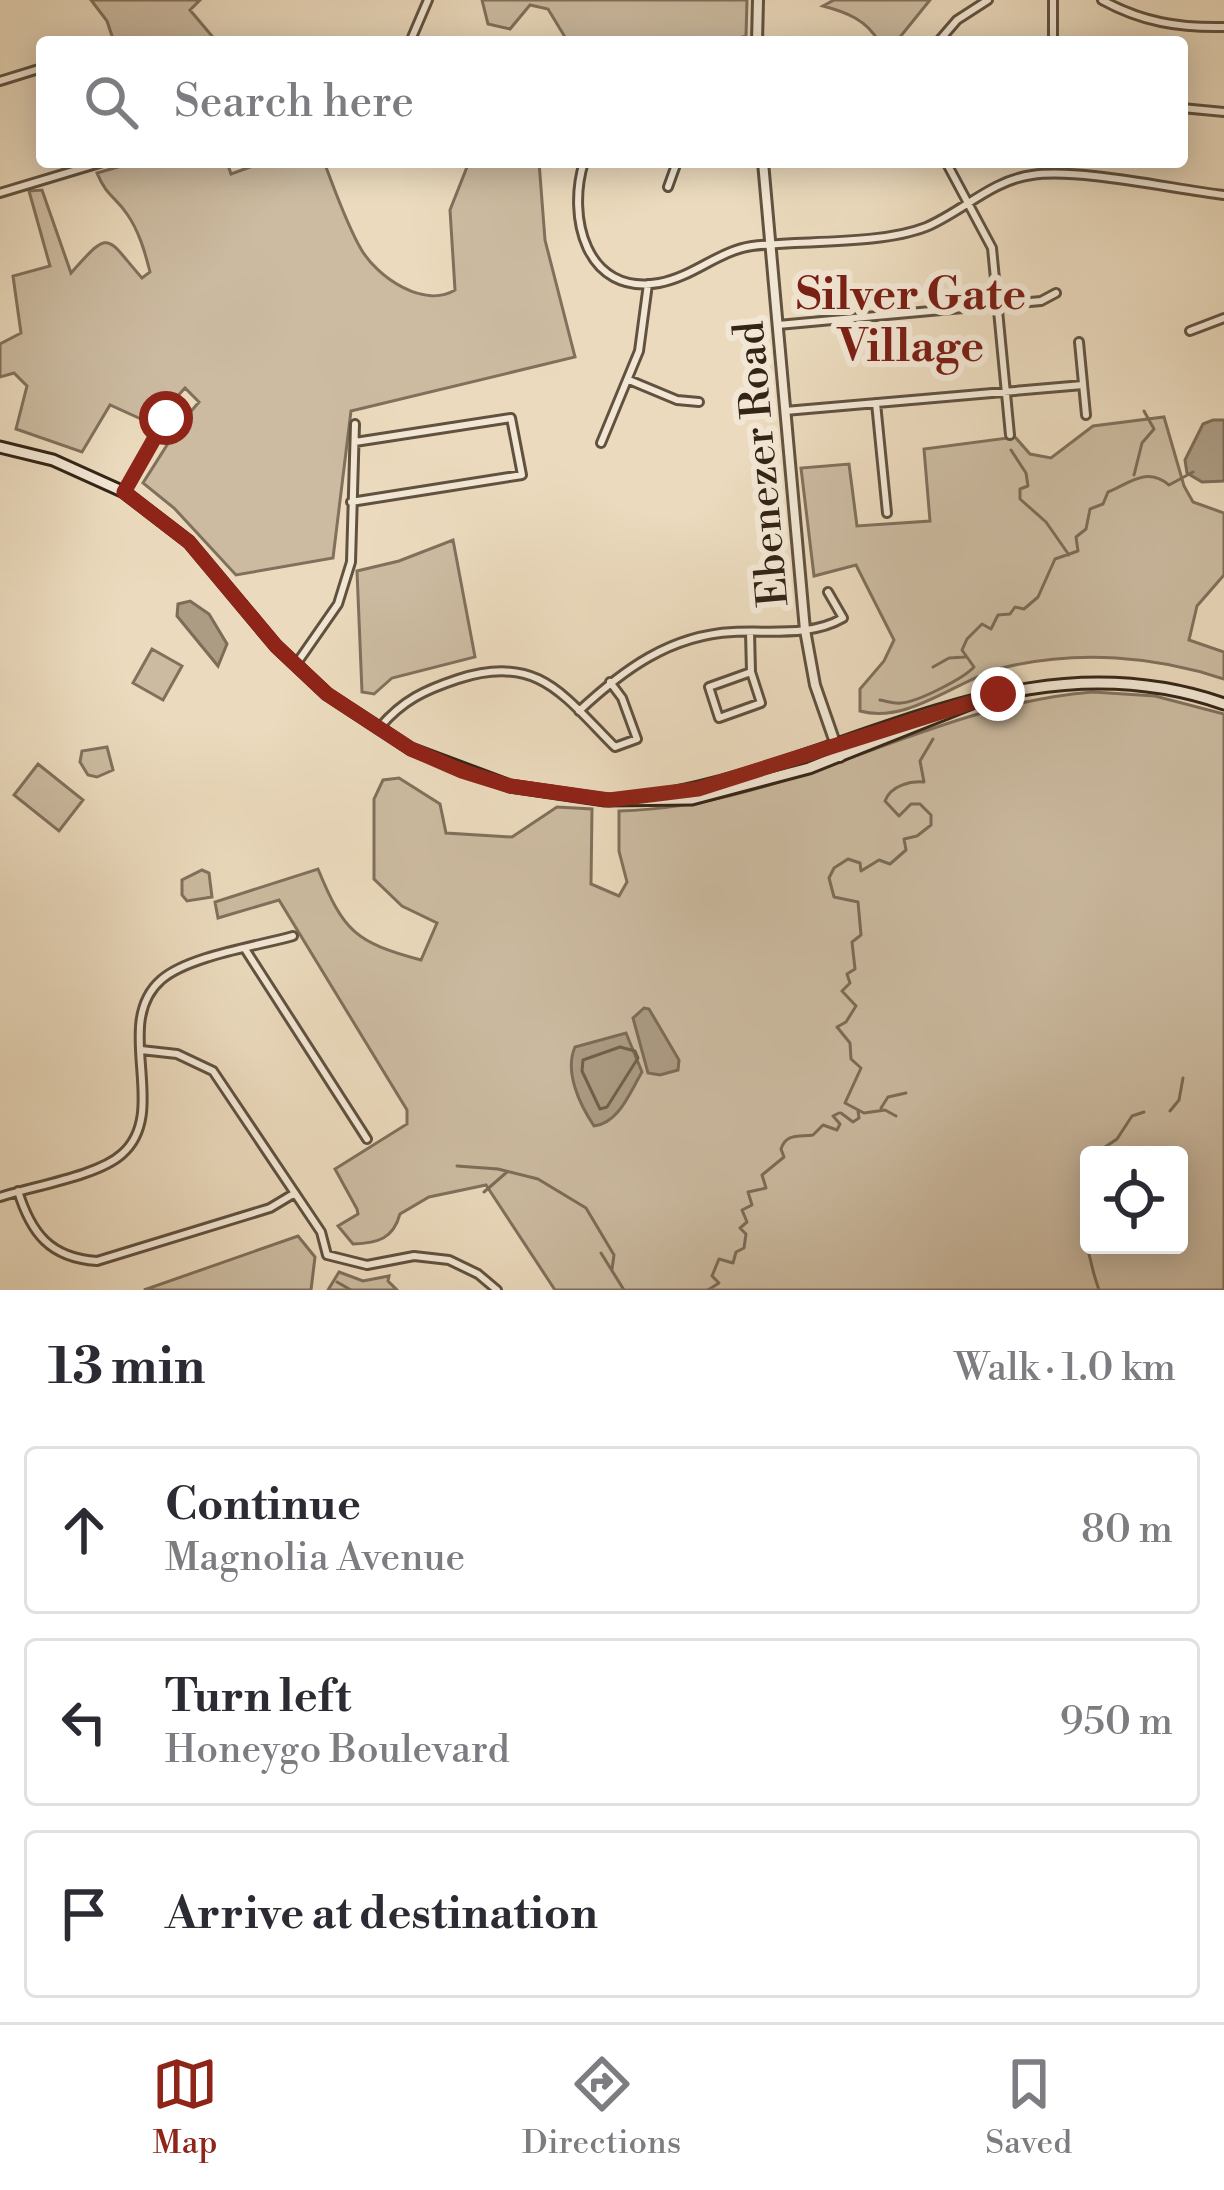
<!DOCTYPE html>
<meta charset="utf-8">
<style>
:root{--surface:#fff;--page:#f7f7f7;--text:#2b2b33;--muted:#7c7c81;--line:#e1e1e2;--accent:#8f2418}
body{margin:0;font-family:"Libre Bodoni",serif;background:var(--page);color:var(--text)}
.controls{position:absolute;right:36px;bottom:36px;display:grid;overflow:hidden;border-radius:12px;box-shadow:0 6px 30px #0003}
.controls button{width:108px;height:108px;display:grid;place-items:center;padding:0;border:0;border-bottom:3px solid var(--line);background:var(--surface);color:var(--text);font:60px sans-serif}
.stop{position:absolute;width:36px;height:36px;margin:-27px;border:9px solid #8f2418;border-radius:50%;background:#fff}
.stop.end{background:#8f2418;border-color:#fff;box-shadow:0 3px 12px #0008}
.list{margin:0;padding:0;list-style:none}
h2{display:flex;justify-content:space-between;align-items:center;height:156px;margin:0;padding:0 48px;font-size:51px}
h2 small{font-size:39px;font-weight:400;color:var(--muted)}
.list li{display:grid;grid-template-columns:78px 1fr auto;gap:36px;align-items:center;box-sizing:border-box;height:168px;margin:0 24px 24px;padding:0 24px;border:3px solid var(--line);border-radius:12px}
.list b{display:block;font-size:45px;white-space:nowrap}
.list p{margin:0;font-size:39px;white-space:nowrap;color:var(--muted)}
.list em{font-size:39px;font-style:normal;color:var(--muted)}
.icon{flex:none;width:66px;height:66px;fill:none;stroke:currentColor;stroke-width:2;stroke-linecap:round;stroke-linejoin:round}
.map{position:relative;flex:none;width:1224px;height:1290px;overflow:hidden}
.search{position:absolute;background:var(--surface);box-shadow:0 6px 30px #0003;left:36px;right:36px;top:36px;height:132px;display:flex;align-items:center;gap:30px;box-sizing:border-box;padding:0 42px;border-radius:12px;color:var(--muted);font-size:45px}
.sheet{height:732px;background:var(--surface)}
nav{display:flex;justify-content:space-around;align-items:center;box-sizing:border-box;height:168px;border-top:3px solid var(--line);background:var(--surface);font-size:33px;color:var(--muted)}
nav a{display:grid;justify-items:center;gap:6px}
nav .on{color:var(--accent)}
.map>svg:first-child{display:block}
</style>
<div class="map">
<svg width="1224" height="1290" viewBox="0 0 1224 1290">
<rect width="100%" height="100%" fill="#ebdabd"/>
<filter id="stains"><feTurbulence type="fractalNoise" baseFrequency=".00167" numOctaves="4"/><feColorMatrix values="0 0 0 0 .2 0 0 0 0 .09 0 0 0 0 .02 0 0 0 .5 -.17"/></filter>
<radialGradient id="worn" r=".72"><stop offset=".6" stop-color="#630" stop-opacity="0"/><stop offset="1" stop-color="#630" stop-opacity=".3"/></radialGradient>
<path fill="#ccbba1" stroke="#80705c" stroke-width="3" fill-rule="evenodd" d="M 91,0 L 200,0 L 190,10 L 217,42 L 114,42 L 107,21 Z
M 482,0 L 747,0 L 746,36 L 727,42 L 568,42 L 548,9 L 530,5 L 510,29 L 488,24 Z
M 834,0 L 930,0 L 896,42 L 879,42 C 867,20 846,12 823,6 Z
M 135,162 L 227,162 L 231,174 L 264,162 L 324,162 C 335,190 346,223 361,249 C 377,277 424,309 455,290 L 450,210 L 469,162 L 539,162 L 545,240 L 575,357 L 351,411 L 333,558 L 236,575 L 174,508 L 143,483 L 181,423 L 199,402 L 185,388 L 152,424 L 110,405 L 82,452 L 16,429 L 27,386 L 14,373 L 0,377 L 0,344 L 21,333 L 13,276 L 50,266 L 29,191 L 42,190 L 71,273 C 111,228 105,236 142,278 L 150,272 C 145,252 139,231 127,214 C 115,196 107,197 97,173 Z
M 1164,417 L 1184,486 L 1193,502 L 1224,513 L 1224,575 L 1197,606 L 1189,640 L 1224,652 L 1224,679 C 1155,656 1078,650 1006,667 C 958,678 909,725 860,711 L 860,689 L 884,661 L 894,640 L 856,565 L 814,576 L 801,468 L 849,464 L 857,526 L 930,521 L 924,449 L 1015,437 L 1030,454 L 1051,458 L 1093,426 Z
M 453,540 L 475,657 L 392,678 L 374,694 L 362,692 L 357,571 L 399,561 Z
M 152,649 L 182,666 L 163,700 L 133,683 Z
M 1093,692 L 1155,696 L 1224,714 L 1224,1290 L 555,1290 L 486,1185 L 429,1197 L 400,1214 C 393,1239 378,1243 353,1244 L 338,1226 L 358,1214 L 357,1209 L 335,1169 L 407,1124 L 407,1110 L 279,900 L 218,918 L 215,902 L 318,869 C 344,932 355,942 421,960 L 437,923 L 402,906 L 374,879 L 374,799 L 383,780 L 399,778 L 440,804 L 446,833 L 512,837 L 557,807 L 592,809 L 591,884 L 619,896 L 627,882 L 619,851 L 619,811 C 792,807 926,705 1093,692 ZM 1089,1155 L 1179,1155 L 1179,1245 L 1089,1245 Z
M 107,747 L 113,770 L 97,777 L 88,775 L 80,762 L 82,751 Z
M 38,764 L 83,800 L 59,831 L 14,795 Z
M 202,870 L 209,873 L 212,897 L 187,901 L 182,895 L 182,880 Z
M 298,1236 L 315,1257 L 311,1290 L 144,1290 Z
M 339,1272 L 363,1281 L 389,1276 L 388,1281 L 397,1290 L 328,1290 Z"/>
<path fill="#ac9c84" stroke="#7c6c58" stroke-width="3" d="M 1213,420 L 1224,420 L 1224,481 L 1202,482 L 1187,473 L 1185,460 L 1203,424 Z
M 190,601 L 209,614 L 227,644 L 218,666 L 177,616 L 178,604 Z
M 644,1008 L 649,1009 L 679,1060 L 678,1070 L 660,1075 L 648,1073 L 633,1018 Z
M 626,1033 L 642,1072 C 630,1092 619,1123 594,1126 C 580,1105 564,1072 575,1047 Z"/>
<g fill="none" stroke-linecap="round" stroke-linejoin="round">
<path stroke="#70604d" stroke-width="3" d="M 620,1047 L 635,1051 L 638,1058 L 607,1107 L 600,1109 L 582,1071 L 583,1060 Z"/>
<path stroke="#7c6c58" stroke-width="3" d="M 1011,450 L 1026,473 L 1028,486 L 1020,489 L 1020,499 L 1046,522 L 1069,555
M 1134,475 L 1142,443 L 1154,429 L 1144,411
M 933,667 L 949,658 L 965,657
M 880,700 C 887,701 893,704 901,703 C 918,702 964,678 974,667 L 962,650 L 967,639 L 982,624 L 991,629 L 998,615 L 1010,614 L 1015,607 L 1024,609 L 1038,597 L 1055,559 L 1078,551 L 1076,537 L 1086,529 L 1090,509 L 1103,504 L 1108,492 C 1129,484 1146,466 1169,485 L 1193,472
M 881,1108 L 888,1097 L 906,1093
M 1170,1111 L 1179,1100 L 1183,1078
M 841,1113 L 853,1122 L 859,1118 L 858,1111
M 896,1116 L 885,1110 L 864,1113 L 845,1103 L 861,1068 L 851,1059 L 850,1043 L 837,1027 L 846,1022 L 856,1006 L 842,991 L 850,983 L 847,974 L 855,969 L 852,942 L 861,935 L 858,902 L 834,897 L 829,878 L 834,868 L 848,859 L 860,863 L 861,871 L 879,860 L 890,864 L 906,850 L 904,839 L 917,836 L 931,825 L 931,815 L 920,804 L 911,804 L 899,816 L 885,801 C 891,785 911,781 924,782 L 920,761 L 933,739
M 1093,1155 L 1117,1139 L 1132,1116 L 1144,1112
M 1089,1162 C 1073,1193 1088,1258 1099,1290
M 457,1166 L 498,1169 L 538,1179 L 586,1208 L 614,1255 L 612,1269
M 484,1192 L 507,1172
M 601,1253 L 624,1290
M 337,1282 L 351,1290
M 708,1290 L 719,1283 L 712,1276 L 719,1259 L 733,1263 L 736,1252 L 744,1248 L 746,1234 L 740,1228 L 747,1222 L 742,1210 L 752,1205 L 748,1192 L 766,1188 L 762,1175 L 784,1157 L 781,1149 C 786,1133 799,1137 813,1135 L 823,1125 L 837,1130 L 840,1124 L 833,1116 L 839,1113"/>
<defs>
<path id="minor" d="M 1102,0 C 1142,22 1179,28 1224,27
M 410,42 L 428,0
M 938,42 L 957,20 L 988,0
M 1053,42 L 1053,0
M 0,81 L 42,68
M 1182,108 L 1224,112
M 584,162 C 567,216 585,296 659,283 C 693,277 718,251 752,246 C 803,240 880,245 926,227 C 962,212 992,180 1032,175 C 1081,168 1172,189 1224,195
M 946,162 L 992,248 L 1010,435
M 668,187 L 677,162
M 0,193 L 103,162
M 778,325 L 1041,301 L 1056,293
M 1190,331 L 1224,318
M 1079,342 L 1086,415
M 629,380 L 677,400 L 699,402
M 876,403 L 887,513
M 785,411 L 1083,385
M 601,443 L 639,351 L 648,284
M 124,492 L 166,418
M 351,502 L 522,475 L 511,418 L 355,442
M 750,632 L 751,672 L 761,703 L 719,718 L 709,687 L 751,672
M 297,663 L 338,604 L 351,562 L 355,424
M 579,711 C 623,670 670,635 733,632 C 770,630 810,637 843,618 L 828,592
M 380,727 C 403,700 425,690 458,679 C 538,653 563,695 615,747 L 637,739 L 622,698 L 610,682
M 245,949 L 367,1139
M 141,1050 L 177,1054 L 213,1071 L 321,1232 L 327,1255 L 367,1265 L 414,1256 L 449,1260 L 478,1274 L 497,1290
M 18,1191 C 31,1233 50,1258 97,1261 L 270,1208 L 295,1193
M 0,1197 C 33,1186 98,1176 122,1154 C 171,1111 111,1024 161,980 C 188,956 258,946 293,936"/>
<path id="tertiary" d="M 757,42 L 758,0
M 763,162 L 805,630 L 815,685 L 840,757"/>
<path id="secondary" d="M 0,447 L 53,460 L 124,492 L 189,542 L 276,646 L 327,694 L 411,749 L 510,786 L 605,800 L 692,799 L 809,768 L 972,703
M 649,797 C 848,765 1018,632 1224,704"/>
</defs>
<use href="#minor" stroke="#615240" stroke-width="12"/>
<use href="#tertiary" stroke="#615240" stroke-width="14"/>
<use href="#secondary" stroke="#332416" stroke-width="15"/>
<use href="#minor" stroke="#f2e7d4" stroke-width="6"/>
<use href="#tertiary" stroke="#f2e7d4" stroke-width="8"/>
<use href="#secondary" stroke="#f2e7d4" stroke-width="9"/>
</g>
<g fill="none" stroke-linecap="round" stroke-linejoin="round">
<path stroke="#8f2418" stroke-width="15" d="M 166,418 L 124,492 L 189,542 L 276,646 L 327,694 L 411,749 L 462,771 L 510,786 L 609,800 L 698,789 L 998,694"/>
</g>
<g text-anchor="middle" stroke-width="12" stroke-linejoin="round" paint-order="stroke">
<g font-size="42" fill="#332416" stroke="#f2e7d4">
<text transform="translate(760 464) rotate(-95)" y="15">Ebenezer Road</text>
</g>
<g font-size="45" font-weight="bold" fill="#7a1f14" stroke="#f2e7d4">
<text x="911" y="309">Silver Gate<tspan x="911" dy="52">Village</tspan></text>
</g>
</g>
<rect width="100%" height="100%" filter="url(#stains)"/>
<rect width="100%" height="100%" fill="url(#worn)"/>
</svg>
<div class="controls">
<button><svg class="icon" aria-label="locate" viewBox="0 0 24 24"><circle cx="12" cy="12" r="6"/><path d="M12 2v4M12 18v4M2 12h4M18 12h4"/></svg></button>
</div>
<div class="stop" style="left:166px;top:418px"></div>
<div class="stop end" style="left:998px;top:694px"></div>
<div class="search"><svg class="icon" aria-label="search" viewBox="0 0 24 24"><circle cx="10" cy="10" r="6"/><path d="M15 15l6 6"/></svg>Search here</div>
</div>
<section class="sheet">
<h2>13 min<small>Walk · 1.0 km</small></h2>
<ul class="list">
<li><svg class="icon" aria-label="ahead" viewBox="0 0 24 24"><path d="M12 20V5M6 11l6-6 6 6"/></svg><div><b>Continue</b><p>Magnolia Avenue</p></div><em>80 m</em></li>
<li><svg class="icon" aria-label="left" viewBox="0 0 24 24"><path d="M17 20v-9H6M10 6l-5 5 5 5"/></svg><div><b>Turn left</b><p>Honeygo Boulevard</p></div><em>950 m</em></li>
<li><svg class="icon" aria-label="arrive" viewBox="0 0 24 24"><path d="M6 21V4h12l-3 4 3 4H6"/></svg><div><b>Arrive at destination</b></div></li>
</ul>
</section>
<nav>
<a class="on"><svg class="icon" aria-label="map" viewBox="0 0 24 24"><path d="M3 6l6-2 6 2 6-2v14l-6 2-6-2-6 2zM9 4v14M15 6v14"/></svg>Map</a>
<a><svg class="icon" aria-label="directions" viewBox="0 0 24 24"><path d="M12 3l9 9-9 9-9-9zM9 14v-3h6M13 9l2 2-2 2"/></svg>Directions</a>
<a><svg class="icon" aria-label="saved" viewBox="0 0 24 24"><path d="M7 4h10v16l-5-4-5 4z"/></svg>Saved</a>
</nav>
